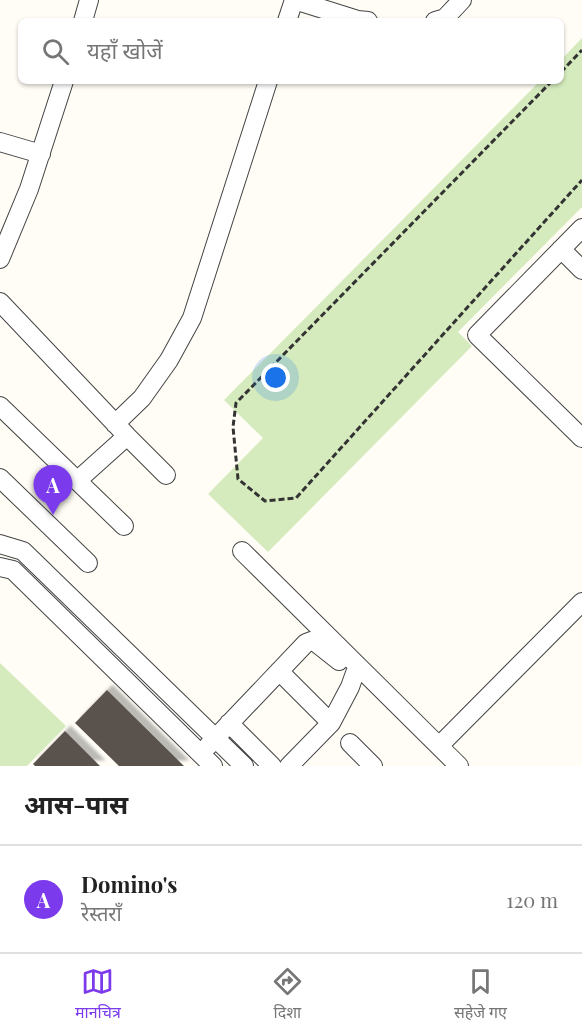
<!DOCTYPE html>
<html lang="hi">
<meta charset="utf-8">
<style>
:root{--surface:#fff;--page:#f6f6f6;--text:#222;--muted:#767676;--line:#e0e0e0;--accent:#7c3aed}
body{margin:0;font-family:"Playfair Display","Noto Sans Devanagari",serif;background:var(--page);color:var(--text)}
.you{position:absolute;left:276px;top:378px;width:21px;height:21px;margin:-15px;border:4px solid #fff;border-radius:50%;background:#1a73e8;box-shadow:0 0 0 9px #1a73e833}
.badge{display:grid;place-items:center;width:39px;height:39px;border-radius:50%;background:var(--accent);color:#fff;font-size:20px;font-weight:700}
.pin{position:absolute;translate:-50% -50px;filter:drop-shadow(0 2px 3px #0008)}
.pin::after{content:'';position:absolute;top:32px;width:21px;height:18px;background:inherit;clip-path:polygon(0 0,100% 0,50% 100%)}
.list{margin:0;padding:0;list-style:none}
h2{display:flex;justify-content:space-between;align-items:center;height:78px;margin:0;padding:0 24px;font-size:26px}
h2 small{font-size:20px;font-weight:400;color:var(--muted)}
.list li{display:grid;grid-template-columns:39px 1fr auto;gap:18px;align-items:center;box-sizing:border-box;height:108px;padding:0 24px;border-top:2px solid var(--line)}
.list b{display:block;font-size:22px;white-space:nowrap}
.list p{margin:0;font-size:20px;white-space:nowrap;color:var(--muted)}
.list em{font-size:20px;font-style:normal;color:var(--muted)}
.icon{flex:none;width:33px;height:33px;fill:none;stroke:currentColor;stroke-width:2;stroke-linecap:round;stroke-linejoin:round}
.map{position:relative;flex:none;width:582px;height:766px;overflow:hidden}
.search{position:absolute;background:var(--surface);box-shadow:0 2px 4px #0004;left:18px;right:18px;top:18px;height:66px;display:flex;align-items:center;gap:15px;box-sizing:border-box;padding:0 21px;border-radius:9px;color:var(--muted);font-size:22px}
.sheet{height:186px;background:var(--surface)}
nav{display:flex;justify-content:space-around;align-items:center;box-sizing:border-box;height:84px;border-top:2px solid var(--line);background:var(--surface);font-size:16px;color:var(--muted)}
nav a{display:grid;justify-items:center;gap:3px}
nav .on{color:var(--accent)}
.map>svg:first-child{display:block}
</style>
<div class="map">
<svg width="582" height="766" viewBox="0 0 582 766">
<defs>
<filter id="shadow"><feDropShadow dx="5.5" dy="-5.5" stdDeviation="1.5" flood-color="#0004"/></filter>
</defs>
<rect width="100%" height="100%" fill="#fffdf5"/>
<path fill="#d5ebbd" d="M 582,38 L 582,207 L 458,332 L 472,346 L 268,552 L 208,494 L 263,438 L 224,400 L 540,81 L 561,81 L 561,60 Z
M 0,663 L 66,726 L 27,766 L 0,766 Z"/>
<path fill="#5a524d" filter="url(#shadow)" d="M 107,690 L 184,766 L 119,766 L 75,723 Z
M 65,731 L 100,766 L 35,766 L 33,764 Z"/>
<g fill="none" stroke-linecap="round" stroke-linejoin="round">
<defs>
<path id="minor" d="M 294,0 L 358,20 L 368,21
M 83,21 L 89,0
M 287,21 L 294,0
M 435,21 L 445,18 L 462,0
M 0,142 L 41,154
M 582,228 L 477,335 L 582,438
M 561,249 L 582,270
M 0,259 L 29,189 L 64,81
M 0,302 L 127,436 L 166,475
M 0,406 L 124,526
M 115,424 L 142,398 L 169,360 L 192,318 L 268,81
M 0,478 L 88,563
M 78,480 L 127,436
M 0,544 L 23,551 L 244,766
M 242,551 L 459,766
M 0,567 L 13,570 L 213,766
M 279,671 L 331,723
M 229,723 L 272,766
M 350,743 L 373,766
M 208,746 L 306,643 L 311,641 L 315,642 L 339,661
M 439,746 L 582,602
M 289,766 L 331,723 L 350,687 L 355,673"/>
</defs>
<use href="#minor" stroke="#444" stroke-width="20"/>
<path stroke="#333" stroke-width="3" stroke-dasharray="6 3" stroke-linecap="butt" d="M 561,72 L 582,50
M 552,81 L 236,403 L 233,427 L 238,479 L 265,501 L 296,498 L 582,180"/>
<use href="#minor" stroke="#fff" stroke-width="18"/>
</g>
</svg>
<div class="you"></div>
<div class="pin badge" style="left:53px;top:515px">A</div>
<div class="search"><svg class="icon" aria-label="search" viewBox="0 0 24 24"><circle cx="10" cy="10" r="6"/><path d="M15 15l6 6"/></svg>यहाँ खोजें</div>
</div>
<section class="sheet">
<h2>आस-पास<small></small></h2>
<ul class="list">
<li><span class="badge">A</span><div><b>Domino's</b><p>रेस्तराँ</p></div><em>120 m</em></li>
</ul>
</section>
<nav>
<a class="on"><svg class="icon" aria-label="map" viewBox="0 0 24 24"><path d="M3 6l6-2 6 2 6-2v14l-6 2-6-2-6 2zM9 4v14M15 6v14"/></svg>मानचित्र</a>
<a><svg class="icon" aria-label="directions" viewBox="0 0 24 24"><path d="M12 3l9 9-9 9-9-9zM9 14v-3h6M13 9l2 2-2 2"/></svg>दिशा</a>
<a><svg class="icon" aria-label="saved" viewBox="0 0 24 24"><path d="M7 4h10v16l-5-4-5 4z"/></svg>सहेजे गए</a>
</nav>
